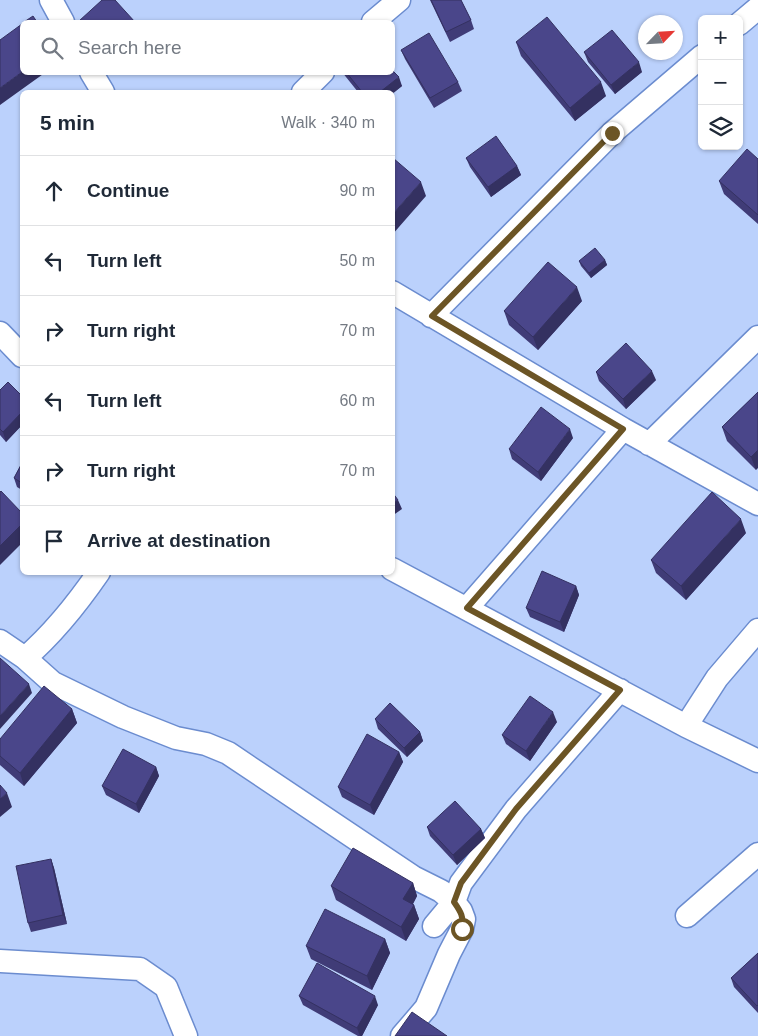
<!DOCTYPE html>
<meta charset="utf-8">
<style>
:root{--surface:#fff;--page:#f2f2f3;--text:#1f2937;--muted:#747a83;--line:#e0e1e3}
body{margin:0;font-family:Arial,sans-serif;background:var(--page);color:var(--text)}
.controls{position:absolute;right:15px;top:15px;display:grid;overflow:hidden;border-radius:8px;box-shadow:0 1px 4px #0004}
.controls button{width:45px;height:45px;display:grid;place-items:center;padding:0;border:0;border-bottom:1px solid var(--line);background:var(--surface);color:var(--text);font:25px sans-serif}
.compass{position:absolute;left:638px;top:15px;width:45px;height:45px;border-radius:50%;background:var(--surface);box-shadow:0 1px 4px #0004;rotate:65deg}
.stop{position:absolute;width:15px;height:15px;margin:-11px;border:4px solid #6c5525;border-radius:50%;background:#fff}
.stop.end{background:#6c5525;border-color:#fff;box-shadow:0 1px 5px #0008}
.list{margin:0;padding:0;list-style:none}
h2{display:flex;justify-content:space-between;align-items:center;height:65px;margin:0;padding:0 20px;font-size:21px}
h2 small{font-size:16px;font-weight:400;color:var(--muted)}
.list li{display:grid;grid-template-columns:32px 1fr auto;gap:15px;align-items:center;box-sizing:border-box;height:70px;padding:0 20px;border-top:1px solid var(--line)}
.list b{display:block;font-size:19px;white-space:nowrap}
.list em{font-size:16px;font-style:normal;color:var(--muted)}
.icon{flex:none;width:28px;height:28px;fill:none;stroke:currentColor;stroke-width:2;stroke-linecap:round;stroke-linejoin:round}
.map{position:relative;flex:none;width:758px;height:1036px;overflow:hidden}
.search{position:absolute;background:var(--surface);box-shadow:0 1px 4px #0004;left:20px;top:20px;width:375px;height:55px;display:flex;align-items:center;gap:12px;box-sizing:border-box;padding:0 18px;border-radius:8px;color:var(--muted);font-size:19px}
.panel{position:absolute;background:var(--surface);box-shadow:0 1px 4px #0004;left:20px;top:90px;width:375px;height:485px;border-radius:8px}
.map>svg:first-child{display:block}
</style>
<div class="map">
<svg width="758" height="1036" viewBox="0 0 758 1036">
<rect width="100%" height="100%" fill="#bbd1fc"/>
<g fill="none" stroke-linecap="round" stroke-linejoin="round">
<defs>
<path id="minor" d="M 51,0 L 63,22
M 373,22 L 399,0
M 739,24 L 758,8
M 91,72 L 103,92
M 303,92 L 323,72
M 392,292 L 623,429 L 758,504
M 431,316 L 612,133 L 702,56
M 0,333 L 22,356
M 649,444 L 758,337
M 392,569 L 686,726 L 758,761
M 99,572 C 77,604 54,633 25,658 L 53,683 L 123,717 L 176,738 L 206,744 L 228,753 L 413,877 L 441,891 L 454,902 L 461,911 L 464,919 L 462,929 L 449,954 L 426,1008 L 402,1036
M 467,608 L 623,429
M 0,641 L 25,658
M 686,726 L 717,678 L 758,630
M 687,916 L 758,854
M 434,926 L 454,902 L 461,883 L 516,809 L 620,690
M 0,961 L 140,969 L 166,987 L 186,1036"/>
</defs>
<use href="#minor" stroke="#6b8ccf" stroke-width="25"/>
<use href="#minor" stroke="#fff" stroke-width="22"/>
</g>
<path fill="#403c77" d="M 430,0 L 461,0 L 471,20 L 474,29 L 450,42 Z
M 516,42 L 606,96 L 575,121 L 521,56 Z
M 401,50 L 458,82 L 462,91 L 434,108 L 405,59 Z
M 584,52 L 642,72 L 615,94 L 588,62 Z
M 342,72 L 392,72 L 402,86 L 392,94 L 392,92 L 358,92 Z
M 466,158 L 517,166 L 521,175 L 491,197 L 470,167 Z
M 758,159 L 758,224 L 724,194 L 719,181 Z
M 605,260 L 607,265 L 591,278 L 581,266 L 579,261 Z
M 582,301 L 538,350 L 509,325 L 504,311 Z
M 596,372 L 656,380 L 626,409 L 599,381 Z
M 0,390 L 22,396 L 22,425 L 6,442 L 0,435 Z
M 758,392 L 756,470 L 727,441 L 722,427 Z
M 573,438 L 541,481 L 512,459 L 509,449 Z
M 22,463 L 22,490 L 17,487 L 14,478 Z
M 746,533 L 686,600 L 656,573 L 651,560 Z
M 576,586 L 579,595 L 564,632 L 530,617 L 526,608 Z
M 72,709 L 77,723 L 24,786 L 0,765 L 0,739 Z
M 375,719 L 420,732 L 423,741 L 407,757 L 378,729 Z
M 557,722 L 530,761 L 506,744 L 502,735 Z
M 399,752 L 403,762 L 374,815 L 342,797 L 338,787 Z
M 156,767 L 159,776 L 139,813 L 106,795 L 102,786 Z
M 427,827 L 481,829 L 485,838 L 457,865 L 430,836 Z
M 51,859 L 54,868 L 67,924 L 31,932 L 28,923 Z
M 413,883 L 417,896 L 413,904 L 414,905 L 419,919 L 406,941 L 336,900 L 331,886 Z
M 385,939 L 390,953 L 372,990 L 311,959 L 306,946 Z
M 758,953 L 758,1013 L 734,987 L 731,978 Z
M 299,996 L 378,1005 L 362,1036 L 358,1036 L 303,1005 Z"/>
<path fill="#343161" d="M 639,62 L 642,72 L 615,94 L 611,85 Z
M 22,72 L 46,72 L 0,105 L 0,88 Z
M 399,77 L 402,86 L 392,94 L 392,92 L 380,92 Z
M 601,82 L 606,96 L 575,121 L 570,108 Z
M 517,166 L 521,175 L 491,197 L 488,187 Z
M 421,182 L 426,196 L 392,235 L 392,215 Z
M 605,260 L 607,265 L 591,278 L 589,273 Z
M 577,287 L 582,301 L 538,350 L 533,337 Z
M 652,371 L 656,380 L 626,409 L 623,399 Z
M 22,412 L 22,425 L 6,442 L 3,432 Z
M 570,429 L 573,438 L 541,481 L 538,472 Z
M 758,450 L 758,468 L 756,470 L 751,457 Z
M 398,500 L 402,509 L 392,516 L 392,504 Z
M 741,519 L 746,533 L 686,600 L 681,586 Z
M 22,524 L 22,543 L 0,565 L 0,546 Z
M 576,586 L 579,595 L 564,632 L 560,622 Z
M 29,684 L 32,693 L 0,729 L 0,716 Z
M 72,709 L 77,723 L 24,786 L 20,773 Z
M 553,712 L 557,722 L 530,761 L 526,751 Z
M 420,732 L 423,741 L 407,757 L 404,748 Z
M 399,752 L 403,762 L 374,815 L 370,805 Z
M 156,767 L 159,776 L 139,813 L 136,804 Z
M 7,793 L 12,807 L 0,817 L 0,799 Z
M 481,829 L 485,838 L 457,865 L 453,855 Z
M 51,859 L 54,868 L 67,924 L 63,915 Z
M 413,883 L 417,896 L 408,913 L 403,899 Z
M 414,905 L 419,919 L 406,941 L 401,927 Z
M 385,939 L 390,953 L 372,990 L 367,976 Z
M 375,996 L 378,1005 L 362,1036 L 360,1036 L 357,1028 Z"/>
<path fill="#4a468a" stroke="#343161" d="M 102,0 L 115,0 L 135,22 L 81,22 L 79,21 Z
M 431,0 L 461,0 L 471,20 L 446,32 Z
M 33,16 L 37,22 L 24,22 Z
M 547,17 L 601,82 L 570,108 L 516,42 Z
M 22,24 L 22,72 L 0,88 L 0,40 Z
M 612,30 L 639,62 L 611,85 L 584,52 Z
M 429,33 L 458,82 L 430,98 L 401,50 Z
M 392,70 L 399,77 L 380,92 L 362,92 L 346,72 L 392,72 Z
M 496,136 L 517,166 L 488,187 L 466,158 Z
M 747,149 L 758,159 L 758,215 L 719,181 Z
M 393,158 L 421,182 L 392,215 L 392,159 Z
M 595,248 L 605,260 L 589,273 L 579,261 Z
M 548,262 L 577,287 L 533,337 L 504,311 Z
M 626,343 L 652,371 L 623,399 L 596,372 Z
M 8,382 L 22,396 L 22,412 L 3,432 L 0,429 L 0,390 Z
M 758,392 L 758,450 L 751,457 L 722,427 Z
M 541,407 L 570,429 L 538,472 L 509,449 Z
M 22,463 L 22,483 L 14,478 Z
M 1,491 L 22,513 L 22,524 L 0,546 L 0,492 Z
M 392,492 L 398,500 L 392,504 Z
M 712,492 L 741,519 L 681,586 L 651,560 Z
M 542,571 L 576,586 L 560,622 L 526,608 Z
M 0,658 L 29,684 L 0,716 Z
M 44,686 L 72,709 L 20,773 L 0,756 L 0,739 Z
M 530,696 L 553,712 L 526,751 L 502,735 Z
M 390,703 L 420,732 L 404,748 L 375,719 Z
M 367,734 L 399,752 L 370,805 L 338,787 Z
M 123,749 L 156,767 L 136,804 L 102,786 Z
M 0,785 L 7,793 L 0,799 Z
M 455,801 L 481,829 L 453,855 L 427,827 Z
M 353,848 L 413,883 L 403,899 L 414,905 L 401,927 L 331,886 Z
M 51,859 L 63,915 L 28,923 L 16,866 Z
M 325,909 L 385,939 L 367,976 L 306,946 Z
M 758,953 L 758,1005 L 757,1006 L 731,978 Z
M 317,963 L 375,996 L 357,1028 L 299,996 Z
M 412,1012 L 447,1036 L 395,1036 Z"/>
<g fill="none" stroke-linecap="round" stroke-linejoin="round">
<path stroke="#6c5525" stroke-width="6" d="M 462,929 C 464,917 461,912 454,902 L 461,883 L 516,809 L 620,690 L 467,608 L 623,429 L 432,316 L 612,133"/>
</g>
</svg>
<div class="controls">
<button>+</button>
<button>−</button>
<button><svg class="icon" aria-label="layers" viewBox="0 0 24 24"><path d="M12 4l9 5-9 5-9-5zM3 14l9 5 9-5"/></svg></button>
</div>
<svg class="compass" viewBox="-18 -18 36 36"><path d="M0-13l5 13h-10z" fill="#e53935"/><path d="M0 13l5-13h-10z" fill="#747a83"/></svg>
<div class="stop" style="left:462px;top:929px"></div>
<div class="stop end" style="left:612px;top:133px"></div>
<div class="search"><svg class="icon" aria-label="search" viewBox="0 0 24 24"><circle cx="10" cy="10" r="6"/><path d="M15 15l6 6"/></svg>Search here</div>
<section class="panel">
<h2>5 min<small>Walk · 340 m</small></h2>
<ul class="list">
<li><svg class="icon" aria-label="ahead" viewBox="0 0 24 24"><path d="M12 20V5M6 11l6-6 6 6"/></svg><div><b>Continue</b></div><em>90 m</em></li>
<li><svg class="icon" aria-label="left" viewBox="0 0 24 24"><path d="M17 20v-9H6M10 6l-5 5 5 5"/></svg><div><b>Turn left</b></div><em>50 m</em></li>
<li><svg class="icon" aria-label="right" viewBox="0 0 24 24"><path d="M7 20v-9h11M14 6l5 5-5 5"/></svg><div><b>Turn right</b></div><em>70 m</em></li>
<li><svg class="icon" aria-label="left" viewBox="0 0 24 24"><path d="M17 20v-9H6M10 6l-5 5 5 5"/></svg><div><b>Turn left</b></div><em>60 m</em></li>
<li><svg class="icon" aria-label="right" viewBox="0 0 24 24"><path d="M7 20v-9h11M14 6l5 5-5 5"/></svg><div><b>Turn right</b></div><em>70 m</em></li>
<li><svg class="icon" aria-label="arrive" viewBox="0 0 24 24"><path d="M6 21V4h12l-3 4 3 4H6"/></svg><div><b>Arrive at destination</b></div></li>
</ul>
</section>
</div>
